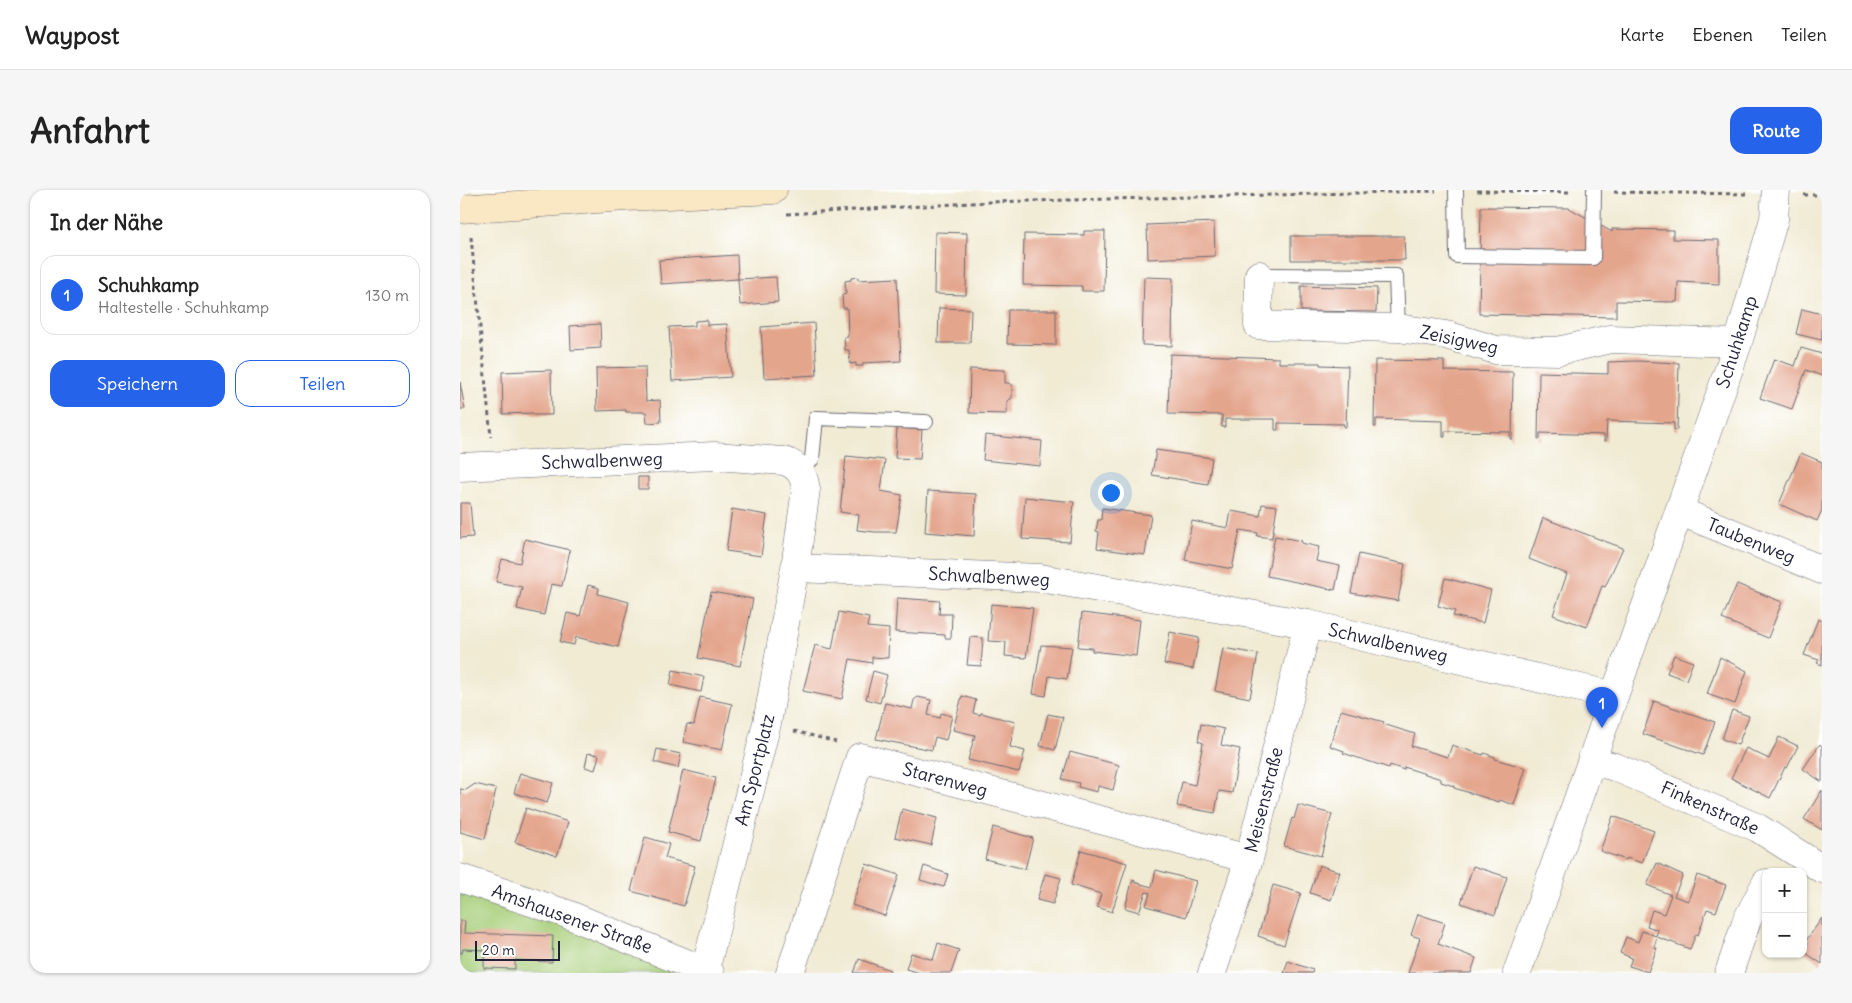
<!DOCTYPE html>
<html lang="de">
<meta charset="utf-8">
<style>
:root{--surface:#fff;--page:#f6f6f6;--text:#222;--muted:#767676;--line:#e0e0e0;--accent:#2563eb}
body{margin:0;font-family:Delius,sans-serif;background:var(--page);color:var(--text)}
.controls{position:absolute;right:15px;bottom:15px;display:grid;overflow:hidden;border-radius:10px;box-shadow:0 1px 4px #0004}
.controls button{width:45px;height:45px;display:grid;place-items:center;padding:0;border:0;border-bottom:1px solid var(--line);background:var(--surface);color:var(--text);font:25px sans-serif}
.scale{position:absolute;left:15px;bottom:12px;width:85px;box-sizing:border-box;padding-left:5px;border:2px solid #22223b;border-top:0;font-size:14px;line-height:18px;white-space:nowrap;color:#22223b;-webkit-text-stroke:4px #fff;paint-order:stroke}
.you{position:absolute;left:650px;top:302px;width:18px;height:18px;margin:-12px;border:4px solid #fff;border-radius:50%;background:#1a73e8;box-shadow:0 0 0 8px #1a73e833}
.badge{display:grid;place-items:center;width:32px;height:32px;border-radius:50%;background:var(--accent);color:#fff;font-size:16px;font-weight:700}
.pin{position:absolute;translate:-50% -41px;filter:drop-shadow(0 1px 2px #0008)}
.pin::after{content:'';position:absolute;top:26px;width:18px;height:15px;background:inherit;clip-path:polygon(0 0,100% 0,50% 100%)}
.list{margin:0;padding:0;list-style:none}
h2{display:flex;justify-content:space-between;align-items:center;height:65px;margin:0;padding:0 20px;font-size:21px}
h2 small{font-size:16px;font-weight:400;color:var(--muted)}
.list li{display:grid;grid-template-columns:32px 1fr auto;gap:15px;align-items:center;box-sizing:border-box;height:80px;margin:0 10px 10px;padding:0 10px;border:1px solid var(--line);border-radius:15px}
.list b{display:block;font-size:19px;white-space:nowrap}
.list p{margin:0;font-size:16px;white-space:nowrap;color:var(--muted)}
.list em{font-size:16px;font-style:normal;color:var(--muted)}
.actions{display:flex;gap:10px;padding:15px 20px}
.actions a{flex:1;padding:11px 0;border:1px solid var(--accent);border-radius:15px;text-align:center;font-size:18px;color:var(--accent)}
.actions .main{background:var(--accent);color:#fff}
.map{position:relative;flex:none;width:1362px;height:783px;overflow:hidden;border-radius:15px}
header{display:flex;align-items:center;gap:30px;box-sizing:border-box;height:70px;padding:0 25px;background:var(--surface);border-bottom:1px solid var(--line)}
header strong{font-size:24px}
nav{display:flex;gap:28px;margin-inline-start:auto;font-size:18px}
.intro{display:flex;align-items:center;justify-content:space-between;box-sizing:border-box;height:120px;padding:0 30px}
h1{margin:0;font-size:35px}
.button{padding:12px 22px;border-radius:15px;background:var(--accent);color:#fff;font-size:18px;font-weight:700}
main{display:flex;gap:30px;padding:0 30px}
aside{flex:1;background:var(--surface);border-radius:15px;box-shadow:0 1px 4px #0004}
.map>svg:first-child{display:block}
</style>
<header>
<strong>Waypost</strong>
<nav><a>Karte</a><a>Ebenen</a><a>Teilen</a></nav>
</header>
<div class="intro"><h1>Anfahrt</h1><a class="button">Route</a></div>
<main>
<aside>
<h2>In der Nähe<small></small></h2>
<ul class="list">
<li><span class="badge">1</span><div><b>Schuhkamp</b><p>Haltestelle · Schuhkamp</p></div><em>130 m</em></li>
</ul>
<div class="actions"><a class="main">Speichern</a><a>Teilen</a></div>
</aside>
<div class="map">
<svg width="1362" height="783" viewBox="0 0 1362 783">
<rect width="100%" height="100%" fill="#fff"/>
<filter id="ink" filterUnits="userSpaceOnUse"><feTurbulence type="fractalNoise" baseFrequency=".02" numOctaves="2"/><feDisplacementMap in="SourceGraphic" scale="10" xChannelSelector="R" yChannelSelector="G"/><feConvolveMatrix kernelMatrix="1 2 1 2 8 2 1 2 1" color-interpolation-filters="sRGB"/></filter>
<filter id="wash" filterUnits="userSpaceOnUse"><feTurbulence type="fractalNoise" baseFrequency=".0096" numOctaves="4" result="noise"/><feDisplacementMap in="SourceGraphic" scale="20" xChannelSelector="R" yChannelSelector="G"/><feGaussianBlur stdDeviation="1.12" result="paint"/><feColorMatrix in="noise" values="0 0 0 0 0 0 0 0 0 0 0 0 0 0 0 0 0 1.4 0 .05"/><feComposite in="paint" operator="in"/></filter>
<g filter="url(#wash)">
<rect width="100%" height="100%" fill="#f1ebd4"/>
<path fill="#a6cd77" stroke="#647859" d="M 0,702 L 108,736 L 214,783 L 0,783 Z"/>
<g id="blocks">
<path fill="#e4a58d" d="M 1021,17 L 1109,18 L 1152,42 L 1152,39 L 1213,40 L 1213,49 L 1259,50 L 1259,94 L 1218,92 L 1217,112 L 1156,111 L 1156,127 L 1019,124 Z
M 754,32 L 755,66 L 688,69 L 687,35 Z
M 624,41 L 645,41 L 644,101 L 622,101 L 622,96 L 563,95 L 564,44 L 624,45 Z
M 475,42 L 507,43 L 506,105 L 474,104 Z
M 831,46 L 944,46 L 945,70 L 831,70 Z
M 277,65 L 278,89 L 201,94 L 199,70 Z
M 316,87 L 318,112 L 280,115 L 278,89 Z
M 398,87 L 398,90 L 437,88 L 441,171 L 403,173 L 403,176 L 396,176 L 396,173 L 390,174 L 389,160 L 385,160 L 384,147 L 388,146 L 387,118 L 383,118 L 382,105 L 386,104 L 385,91 L 391,90 L 391,88 Z
M 684,87 L 713,88 L 712,156 L 682,155 Z
M 841,96 L 917,98 L 916,122 L 841,121 Z
M 479,118 L 511,119 L 510,153 L 478,153 Z
M 1342,119 L 1362,124 L 1362,150 L 1336,144 Z
M 548,120 L 596,120 L 596,155 L 547,154 Z
M 247,130 L 247,135 L 267,134 L 271,187 L 212,191 L 209,137 L 235,136 L 235,131 Z
M 354,133 L 357,185 L 304,188 L 301,137 Z
M 140,134 L 141,158 L 111,160 L 110,136 Z
M 1341,158 L 1362,164 L 1362,186 L 1346,180 L 1332,219 L 1300,208 L 1314,169 L 1335,176 Z
M 710,164 L 819,168 L 819,173 L 860,173 L 860,175 L 888,176 L 886,237 L 883,237 L 884,234 L 818,233 L 818,240 L 815,240 L 815,229 L 765,229 L 765,237 L 762,237 L 762,225 L 708,224 Z
M 915,170 L 984,171 L 984,181 L 1053,182 L 1052,249 L 1050,249 L 1050,242 L 985,241 L 985,247 L 983,247 L 983,231 L 916,229 L 916,237 L 914,237 Z
M 1177,171 L 1219,173 L 1217,240 L 1214,240 L 1214,233 L 1147,231 L 1146,251 L 1144,251 L 1144,245 L 1080,243 L 1080,249 L 1078,249 L 1079,182 L 1148,184 L 1148,172 Z
M 185,177 L 186,211 L 200,210 L 201,232 L 187,233 L 186,222 L 166,222 L 166,220 L 137,221 L 136,178 Z
M 510,179 L 545,180 L 545,193 L 549,193 L 552,196 L 552,208 L 547,211 L 547,224 L 509,223 Z
M 91,180 L 92,225 L 73,225 L 73,223 L 43,224 L 42,182 Z
M 0,192 L 5,219 L 0,219 Z
M 437,238 L 462,240 L 460,269 L 435,268 Z
M 525,245 L 582,251 L 580,276 L 523,270 Z
M 696,260 L 752,268 L 748,294 L 692,285 Z
M 1341,263 L 1362,272 L 1362,320 L 1357,331 L 1319,314 Z
M 386,266 L 425,270 L 421,301 L 442,305 L 436,342 L 415,342 L 397,340 L 399,325 L 380,322 Z
M 178,287 L 188,287 L 188,299 L 178,299 Z
M 468,301 L 516,304 L 514,346 L 465,342 Z
M 565,307 L 614,312 L 610,352 L 562,349 Z
M 0,313 L 10,313 L 13,347 L 0,348 Z
M 802,314 L 817,316 L 812,348 L 797,346 L 798,343 L 780,340 L 772,379 L 725,370 L 732,331 L 768,338 L 771,321 L 800,326 Z
M 642,318 L 691,325 L 685,365 L 637,358 L 639,342 L 636,341 L 638,330 L 641,330 Z
M 272,319 L 307,325 L 301,366 L 266,361 Z
M 1083,328 L 1163,358 L 1145,397 L 1142,396 L 1127,437 L 1093,425 L 1107,384 L 1069,369 Z
M 815,346 L 842,351 L 841,353 L 859,357 L 856,371 L 880,376 L 875,400 L 807,386 Z
M 65,349 L 110,360 L 102,396 L 91,394 L 84,425 L 57,419 L 62,397 L 36,392 L 42,369 L 60,373 Z
M 899,364 L 945,374 L 938,411 L 891,403 Z
M 985,388 L 1031,400 L 1023,433 L 993,426 L 995,421 L 978,416 Z
M 1277,394 L 1322,412 L 1308,448 L 1262,429 Z
M 128,395 L 139,398 L 138,404 L 169,412 L 158,457 L 116,447 L 114,455 L 100,452 L 107,423 L 120,426 Z
M 251,402 L 293,409 L 280,476 L 238,468 Z
M 437,408 L 480,411 L 479,424 L 492,424 L 491,448 L 485,448 L 485,445 L 435,442 Z
M 531,414 L 573,418 L 566,468 L 545,466 L 546,452 L 528,451 Z
M 379,422 L 409,428 L 407,437 L 429,439 L 428,468 L 412,467 L 412,473 L 390,469 L 382,509 L 343,501 L 355,455 L 372,459 Z
M 622,423 L 680,430 L 676,466 L 632,461 L 632,458 L 618,457 Z
M 1358,429 L 1362,431 L 1362,475 L 1357,473 L 1359,470 L 1344,465 Z
M 710,442 L 739,448 L 733,479 L 704,474 Z
M 510,447 L 523,448 L 521,476 L 507,475 Z
M 581,455 L 612,457 L 607,489 L 589,486 L 586,506 L 573,504 Z
M 763,458 L 798,464 L 790,508 L 755,501 Z
M 1214,465 L 1233,472 L 1226,490 L 1207,483 Z
M 1260,467 L 1287,481 L 1275,514 L 1247,504 Z
M 213,480 L 244,487 L 241,502 L 210,495 Z
M 413,481 L 427,485 L 420,513 L 406,509 Z
M 502,506 L 516,510 L 513,523 L 520,525 L 521,523 L 555,532 L 550,557 L 565,561 L 559,582 L 508,570 L 515,545 L 493,540 Z
M 240,507 L 272,514 L 262,560 L 223,552 L 227,534 L 234,535 Z
M 458,507 L 471,510 L 468,525 L 480,528 L 481,523 L 492,526 L 486,550 L 475,547 L 472,560 L 416,549 L 425,513 L 452,519 L 454,510 Z
M 1194,511 L 1255,532 L 1243,565 L 1183,544 Z
M 881,520 L 924,532 L 923,534 L 955,544 L 951,556 L 988,567 L 992,555 L 1023,565 L 1024,563 L 1035,567 L 1035,569 L 1066,578 L 1054,615 L 1040,610 L 1039,612 L 994,598 L 994,596 L 981,592 L 981,589 L 944,577 L 944,580 L 930,575 L 929,578 L 883,563 L 884,561 L 870,556 Z
M 1272,520 L 1289,526 L 1278,555 L 1262,549 Z
M 588,524 L 603,527 L 595,560 L 580,556 Z
M 741,534 L 764,539 L 761,555 L 780,559 L 772,603 L 759,601 L 755,623 L 717,616 L 722,592 L 735,595 L 743,553 L 738,551 Z
M 1319,547 L 1338,556 L 1327,578 L 1325,577 L 1310,608 L 1271,588 L 1286,558 L 1309,569 Z
M 1360,554 L 1362,556 L 1362,592 L 1343,579 Z
M 197,559 L 221,564 L 218,578 L 194,572 Z
M 610,562 L 659,575 L 653,600 L 638,596 L 637,602 L 618,597 L 619,593 L 602,589 Z
M 128,563 L 139,565 L 135,580 L 125,577 Z
M 223,580 L 256,588 L 241,651 L 208,642 Z
M 60,583 L 93,593 L 87,613 L 54,603 Z
M 15,594 L 36,599 L 25,649 L 0,642 L 0,599 L 6,600 Z
M 1362,600 L 1362,640 L 1344,629 Z
M 838,615 L 872,624 L 861,666 L 824,656 L 832,628 L 834,629 Z
M 66,618 L 108,632 L 97,666 L 55,652 Z
M 442,619 L 477,628 L 471,655 L 435,647 Z
M 1153,626 L 1194,641 L 1182,673 L 1167,668 L 1166,670 L 1140,661 Z
M 533,637 L 573,648 L 565,679 L 525,669 Z
M 185,647 L 209,654 L 205,668 L 235,676 L 224,716 L 171,701 Z
M 621,660 L 667,673 L 652,722 L 637,717 L 641,704 L 611,695 Z
M 1197,673 L 1223,685 L 1214,706 L 1228,711 L 1237,685 L 1266,695 L 1256,722 L 1247,719 L 1238,745 L 1236,744 L 1230,759 L 1197,747 L 1194,757 L 1197,758 L 1188,782 L 1169,776 L 1172,768 L 1160,763 L 1166,747 L 1178,752 L 1182,741 L 1196,746 L 1198,740 L 1187,736 L 1192,720 L 1204,724 L 1211,705 L 1187,695 Z
M 406,674 L 439,685 L 425,726 L 392,715 Z
M 859,675 L 880,682 L 871,710 L 850,703 Z
M 464,676 L 488,684 L 484,697 L 460,690 Z
M 1013,676 L 1047,687 L 1035,725 L 1001,713 Z
M 696,680 L 736,691 L 726,727 L 686,716 L 690,703 L 686,702 L 679,722 L 665,718 L 673,689 L 675,690 L 674,692 L 692,697 Z
M 585,684 L 601,688 L 593,714 L 577,710 Z
M 813,695 L 841,703 L 824,755 L 798,746 Z
M 958,724 L 985,733 L 978,754 L 1016,768 L 1011,783 L 948,783 L 960,748 L 951,745 Z
M 1362,728 L 1362,774 L 1343,761 L 1343,755 Z
M 0,731 L 5,731 L 4,743 L 93,746 L 92,772 L 55,770 L 55,779 L 24,778 L 24,760 L 3,759 L 2,763 L 0,763 Z
M 478,753 L 499,760 L 491,783 L 460,783 L 446,779 L 451,763 L 473,770 Z
M 399,769 L 430,780 L 429,783 L 394,783 Z
M 828,771 L 853,780 L 852,783 L 824,783 Z"/>
</g>
</g>
<g filter="url(#ink)">
<use href="#blocks" fill-opacity="0" stroke="#6a6871" stroke-width="1"/>
<g fill="none" stroke-linecap="round" stroke-linejoin="round">
<defs>
<path id="service" d="M 996,0 L 997,66 L 1133,68 L 1134,0
M 799,85 L 936,86 L 938,138
M 340,282 L 352,269 L 356,228 L 466,232"/>
<path id="minor" d="M 799,85 L 798,135 L 938,138 L 986,145 L 1036,160 L 1098,161 L 1150,149 L 1278,153
M 0,277 L 255,266 L 324,271 C 338,275 344,285 346,299 L 335,378 L 307,533 L 245,781
M 1219,321 L 1362,380
M 335,378 L 580,388 L 848,434 L 1154,506
M 1132,571 L 1155,577 L 1298,638 L 1362,679
M 0,688 L 107,724 L 250,783
M 330,783 L 400,567 L 789,669
M 752,783 L 789,669 L 848,434
M 1057,783 L 1278,153 L 1314,29 L 1316,0
M 1269,783 L 1287,730 L 1306,693"/>
<path id="secondary" d="M 0,19 L 165,7 L 313,0"/>
</defs>
<use href="#service" stroke="#6a6871" stroke-width="16"/>
<use href="#minor" stroke="#6a6871" stroke-width="29"/>
<use href="#secondary" stroke="#6a6871" stroke-width="29"/>
<path stroke="#6a6871" stroke-width="3" stroke-dasharray="4 4" stroke-linecap="butt" d="M 1017,1 L 1113,2
M 1154,2 L 1288,4
M 1344,5 L 1362,5
M 327,24 L 529,12 L 976,1
M 11,47 L 31,247
M 334,541 L 376,552"/>
<use href="#service" stroke="#fff" stroke-width="14"/>
<use href="#minor" stroke="#fff" stroke-width="28"/>
<use href="#secondary" stroke="#fae7c3" stroke-width="28"/>
</g>
</g>
<g text-anchor="middle" stroke-width="4" stroke-linejoin="round" paint-order="stroke">
<g font-size="18" fill="#22223b" stroke="#fff">
<text transform="translate(999 150) rotate(12)" y="6">Zeisigweg</text>
<text transform="translate(1277 152) rotate(-72)" y="6">Schuhkamp</text>
<text transform="translate(142 271) rotate(-2)" y="6">Schwalbenweg</text>
<text transform="translate(1291 351) rotate(22)" y="6">Taubenweg</text>
<text transform="translate(529 387) rotate(3)" y="6">Schwalbenweg</text>
<text transform="translate(928 453) rotate(13)" y="6">Schwalbenweg</text>
<text transform="translate(295 580) rotate(-76)" y="6">Am Sportplatz</text>
<text transform="translate(485 590) rotate(15)" y="6">Starenweg</text>
<text transform="translate(804 610) rotate(-76)" y="6">Meisenstraße</text>
<text transform="translate(1250 618) rotate(24)" y="6">Finkenstraße</text>
<text transform="translate(112 729) rotate(20)" y="6">Amshausener Straße</text>
</g>
</g>
</svg>
<div class="controls">
<button>+</button>
<button>−</button>
</div>
<div class="scale">20 m</div>
<div class="you"></div>
<div class="pin badge" style="left:1142px;top:538px">1</div>
</div>
</main>
